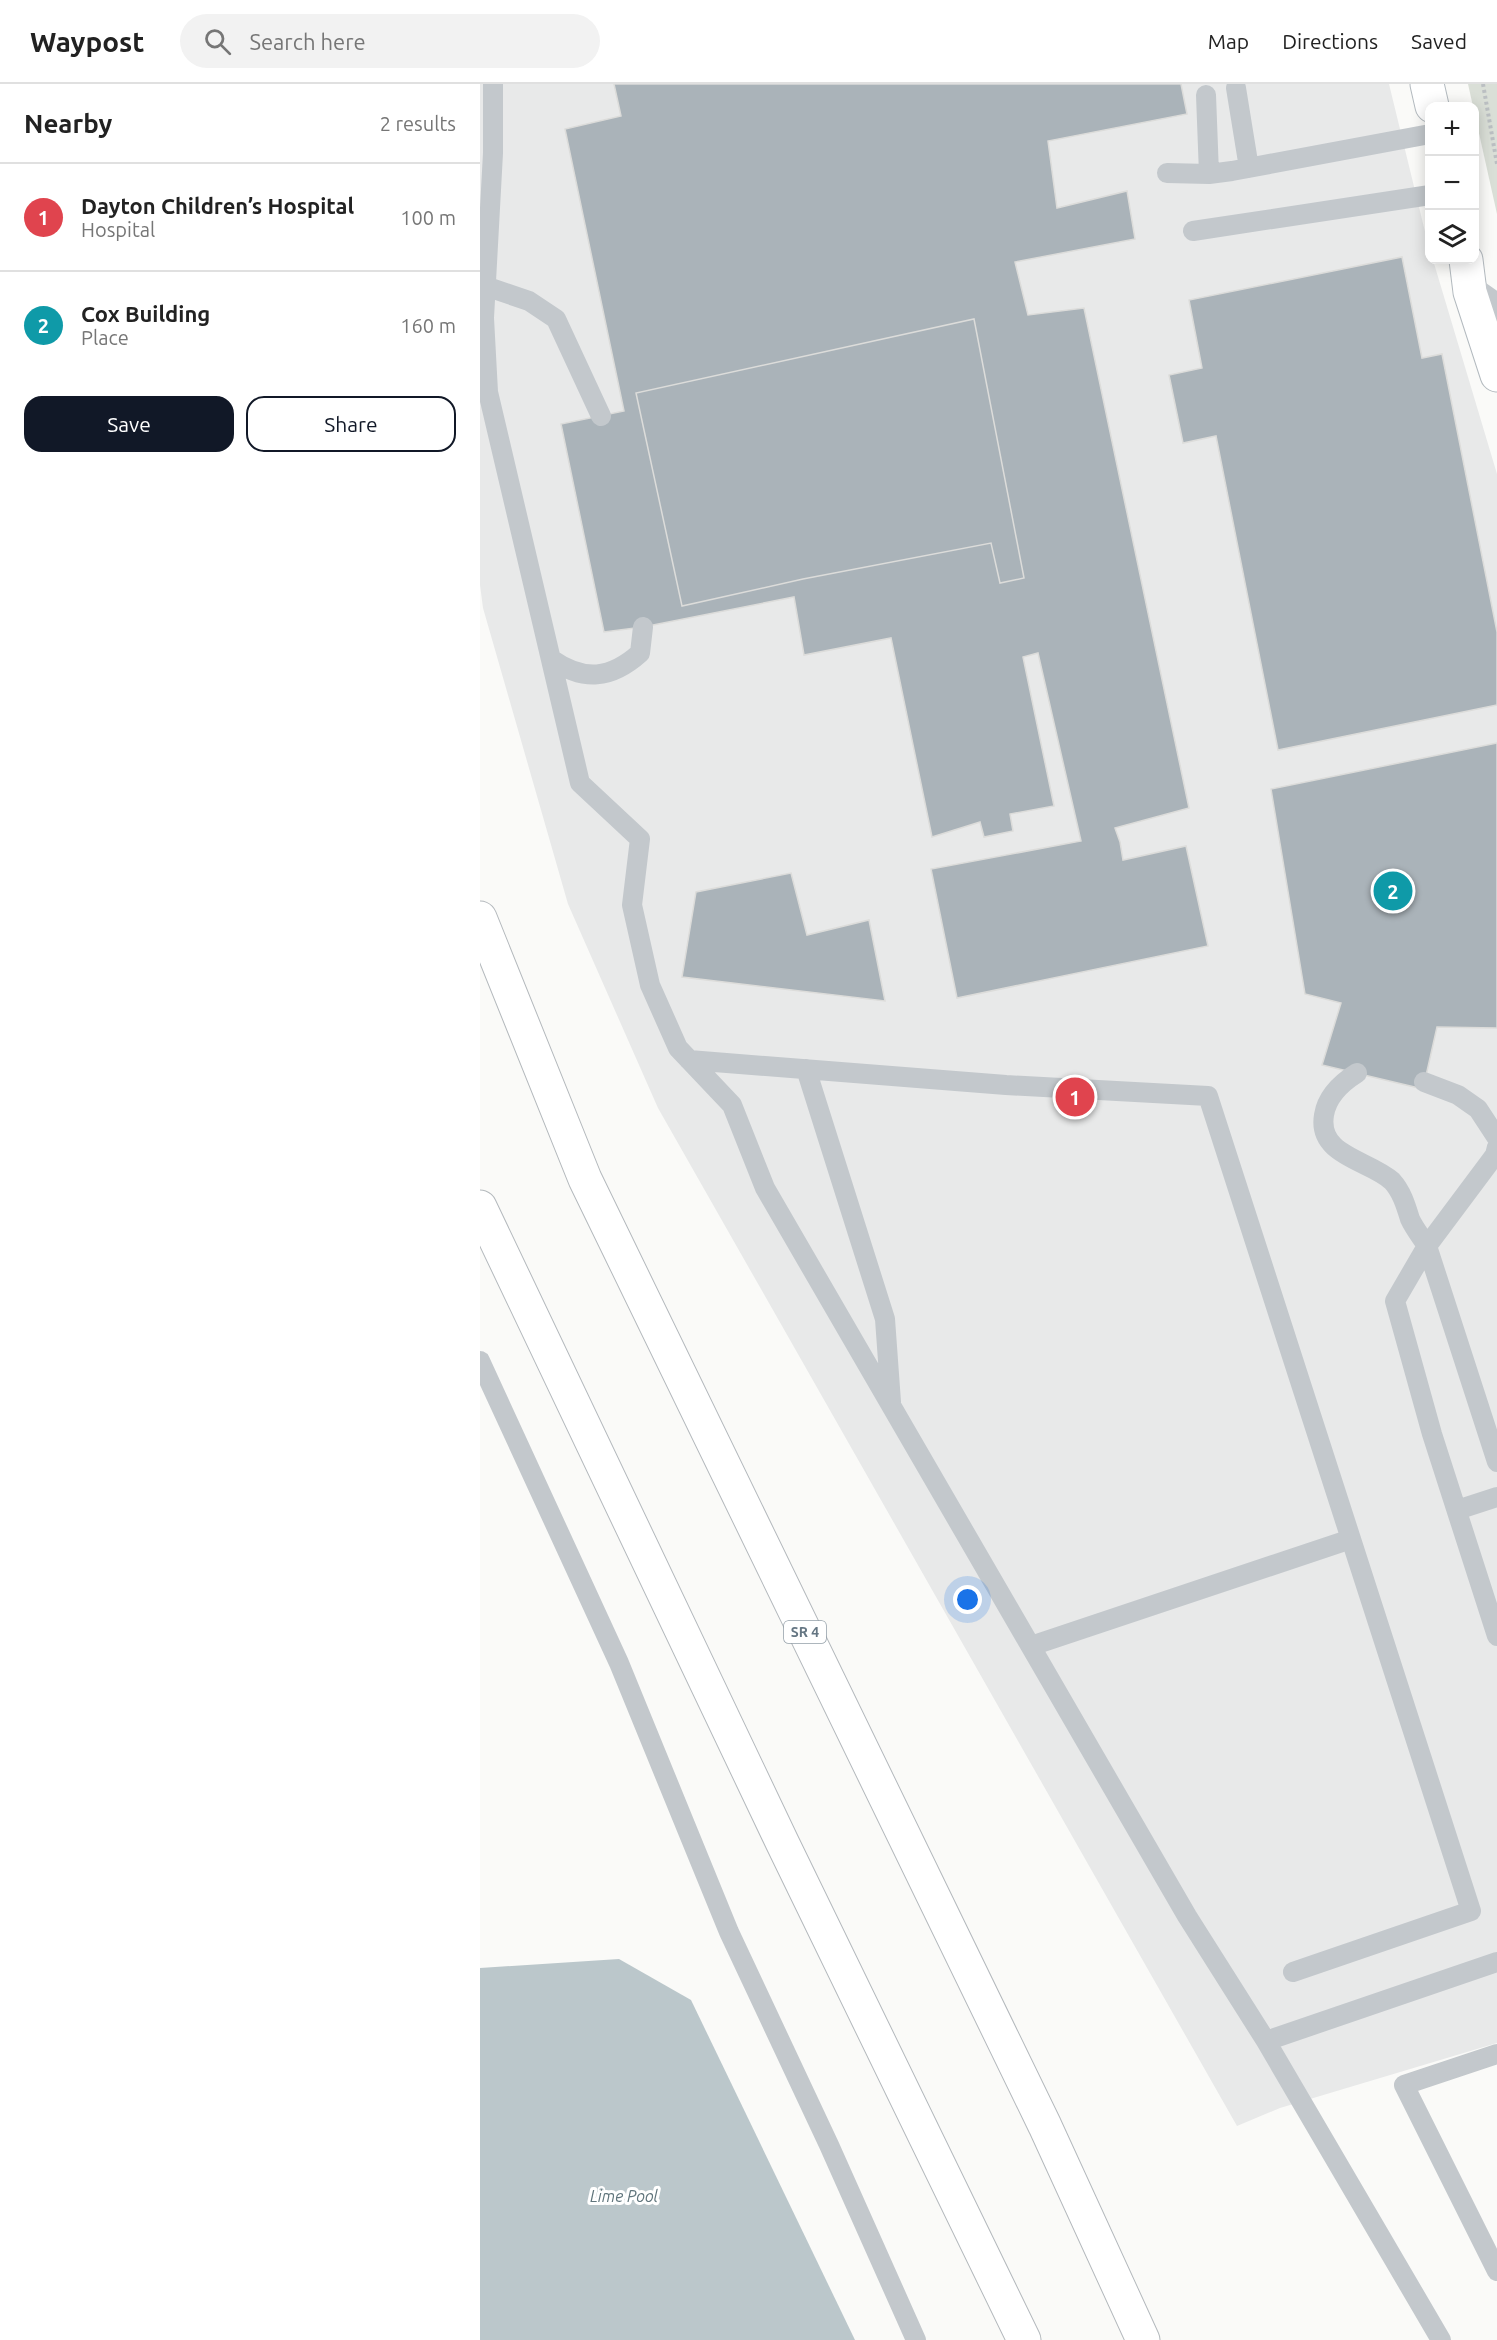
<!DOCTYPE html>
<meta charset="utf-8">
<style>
:root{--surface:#fff;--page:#f2f2f2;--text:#222;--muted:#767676;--line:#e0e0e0;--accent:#111827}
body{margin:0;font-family:Ubuntu,sans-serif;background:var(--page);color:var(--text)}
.controls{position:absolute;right:18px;top:18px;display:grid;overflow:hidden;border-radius:12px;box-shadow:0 3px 15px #0003}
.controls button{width:54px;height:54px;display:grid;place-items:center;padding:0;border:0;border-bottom:2px solid var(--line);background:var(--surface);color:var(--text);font:30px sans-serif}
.you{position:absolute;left:488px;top:1516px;width:21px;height:21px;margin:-15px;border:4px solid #fff;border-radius:50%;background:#1a73e8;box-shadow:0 0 0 9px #1a73e833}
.badge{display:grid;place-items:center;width:39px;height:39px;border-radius:50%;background:var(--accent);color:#fff;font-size:20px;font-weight:700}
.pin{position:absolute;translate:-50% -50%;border:3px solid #fff;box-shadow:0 2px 6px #0006}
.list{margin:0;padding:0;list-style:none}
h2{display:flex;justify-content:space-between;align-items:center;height:78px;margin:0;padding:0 24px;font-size:26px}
h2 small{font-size:20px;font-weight:400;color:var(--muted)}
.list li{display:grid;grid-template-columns:39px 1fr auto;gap:18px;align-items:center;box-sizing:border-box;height:108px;padding:0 24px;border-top:2px solid var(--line)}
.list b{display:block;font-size:22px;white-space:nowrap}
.list p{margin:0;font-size:20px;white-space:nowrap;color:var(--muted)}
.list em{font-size:20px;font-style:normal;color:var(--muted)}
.actions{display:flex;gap:12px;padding:18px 24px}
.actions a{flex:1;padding:14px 0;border:2px solid var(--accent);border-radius:18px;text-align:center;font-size:21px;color:var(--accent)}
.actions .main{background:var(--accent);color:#fff}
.icon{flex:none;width:33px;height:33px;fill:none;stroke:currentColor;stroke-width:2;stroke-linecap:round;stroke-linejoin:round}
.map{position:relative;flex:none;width:1017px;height:2256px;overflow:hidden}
header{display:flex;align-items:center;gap:36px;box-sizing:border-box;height:84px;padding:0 30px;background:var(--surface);border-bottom:2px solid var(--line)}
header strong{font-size:28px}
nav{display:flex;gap:33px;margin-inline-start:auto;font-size:21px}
.search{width:420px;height:54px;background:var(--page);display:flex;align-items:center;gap:15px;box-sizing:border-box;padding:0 21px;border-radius:33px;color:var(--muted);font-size:22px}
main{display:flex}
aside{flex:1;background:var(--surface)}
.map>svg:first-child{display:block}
</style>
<header>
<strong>Waypost</strong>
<div class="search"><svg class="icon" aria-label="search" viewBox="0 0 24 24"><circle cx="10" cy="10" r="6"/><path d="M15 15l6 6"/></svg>Search here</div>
<nav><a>Map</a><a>Directions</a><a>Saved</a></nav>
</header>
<main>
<aside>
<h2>Nearby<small>2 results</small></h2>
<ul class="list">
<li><span class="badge" style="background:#e0444e">1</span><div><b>Dayton Children’s Hospital</b><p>Hospital</p></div><em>100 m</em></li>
<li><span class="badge" style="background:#0f9aa8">2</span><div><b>Cox Building</b><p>Place</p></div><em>160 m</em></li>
</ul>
<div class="actions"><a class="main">Save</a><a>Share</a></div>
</aside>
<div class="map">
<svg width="1017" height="2256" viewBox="0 0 1017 2256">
<rect width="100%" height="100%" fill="#fafaf8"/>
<path fill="#e8e9e9" d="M 0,0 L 909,0 L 949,164 L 950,176 L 953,176 L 1017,390 L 1017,1959 L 800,2024 L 757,2042 L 178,1024 L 88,820 L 3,524 L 0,501 Z"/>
<path fill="#dadfd7" d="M 988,0 L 1017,0 L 1017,130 Z"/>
<path fill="#bbc7cb" d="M 139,1875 L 211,1916 L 375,2256 L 0,2256 L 0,1884 Z"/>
<path fill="#aab3b9" stroke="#dcdcda" stroke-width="1.5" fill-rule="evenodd" d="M 134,0 L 701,0 L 707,30 L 568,57 L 577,124 L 647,107 L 655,155 L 535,178 L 548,231 L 604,224 L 709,724 L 635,744 L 640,758 L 643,776 L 706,762 L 728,862 L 477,914 L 451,785 L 601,757 L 558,569 L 543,573 L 574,722 L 530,730 L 533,747 L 504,753 L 500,738 L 452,753 L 411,554 L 324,571 L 314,513 L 163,543 L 124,548 L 81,340 L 144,327 L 85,45 L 141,32 ZM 494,235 L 544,494 L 520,499 L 511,459 L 323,495 L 202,522 L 156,309 Z
M 922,173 L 942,274 L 962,270 L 1017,548 L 1017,621 L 798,666 L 736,352 L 703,359 L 689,291 L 722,284 L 709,216 Z
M 494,235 L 544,494 L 520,499 L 511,459 L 323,495 L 202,522 L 156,309 Z
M 1017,659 L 1017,944 L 957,943 L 943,1005 L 842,981 L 861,919 L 825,910 L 791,705 Z
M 311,789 L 327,851 L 389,836 L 405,917 L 202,893 L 216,808 Z"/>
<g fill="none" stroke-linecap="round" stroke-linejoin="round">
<defs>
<path id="secondary" d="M 947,0 L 952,22
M 986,176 L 990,208 L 1017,291"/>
<path id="highway" d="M 0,834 L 105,1095 L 565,2042 L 663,2256
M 0,1123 L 302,1758 L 544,2256"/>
</defs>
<use href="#secondary" stroke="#b3babf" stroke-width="35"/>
<use href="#highway" stroke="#b4b9bd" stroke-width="35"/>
<path stroke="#bbbfc2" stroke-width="4" stroke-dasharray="3 3" stroke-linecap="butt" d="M 1003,0 L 1017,80"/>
<path stroke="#c3c8cc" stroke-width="20" d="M 13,0 L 13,69 L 4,234 L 8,308 L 100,699 L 160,755 L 152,821 L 170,901 L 198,964 L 252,1021 L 285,1104 L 707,1832 L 786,1957 L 961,2256
M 756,4 L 769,84
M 726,11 L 729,90
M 687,89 L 729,90 L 752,87 L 950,50
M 713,147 L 950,111
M 5,202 L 49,217 L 76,235 L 121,332
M 71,575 C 104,598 131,595 160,569 L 163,543
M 209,976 L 526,1001 L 728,1012 L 991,1827 L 813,1888
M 326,985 L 405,1235 L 411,1318
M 877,989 C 861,999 847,1012 844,1031 C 837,1072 889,1076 912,1097 C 922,1108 926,1122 930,1135 C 934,1144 942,1154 947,1162 L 1017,1378
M 944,998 L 978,1011 L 998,1025 L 1017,1054
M 1017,1063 L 1015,1071 L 947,1162 L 915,1217 L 952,1350 L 1017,1552
M 0,1277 L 139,1579 L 249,1848 L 349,2061 L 436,2256
M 977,1426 L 1017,1413
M 551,1562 L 871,1455
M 786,1957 L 1017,1878
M 1017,1970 L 924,2001 L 1017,2187"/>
<path stroke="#c3c8cc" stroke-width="33" d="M 990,208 L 1017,227"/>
<use href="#secondary" stroke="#fff" stroke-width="33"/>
<use href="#highway" stroke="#fff" stroke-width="33"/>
</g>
<g text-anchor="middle" stroke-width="6" stroke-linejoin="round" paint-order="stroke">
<rect fill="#fff" stroke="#939fa8" stroke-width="1.5" x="304" y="1537" width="42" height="22" rx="4.5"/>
<g font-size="14" font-weight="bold" fill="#657683">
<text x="325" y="1553">SR 4</text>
</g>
<g font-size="16" font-style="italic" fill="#60757c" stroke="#fff">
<text x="144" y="2118">Lime Pool</text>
</g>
</g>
</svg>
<div class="controls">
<button>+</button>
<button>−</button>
<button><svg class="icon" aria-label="layers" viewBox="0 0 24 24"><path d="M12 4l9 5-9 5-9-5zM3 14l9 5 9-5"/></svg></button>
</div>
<div class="you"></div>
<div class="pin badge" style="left:595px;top:1013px;background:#e0444e">1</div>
<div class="pin badge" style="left:913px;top:807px;background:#0f9aa8">2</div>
</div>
</main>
